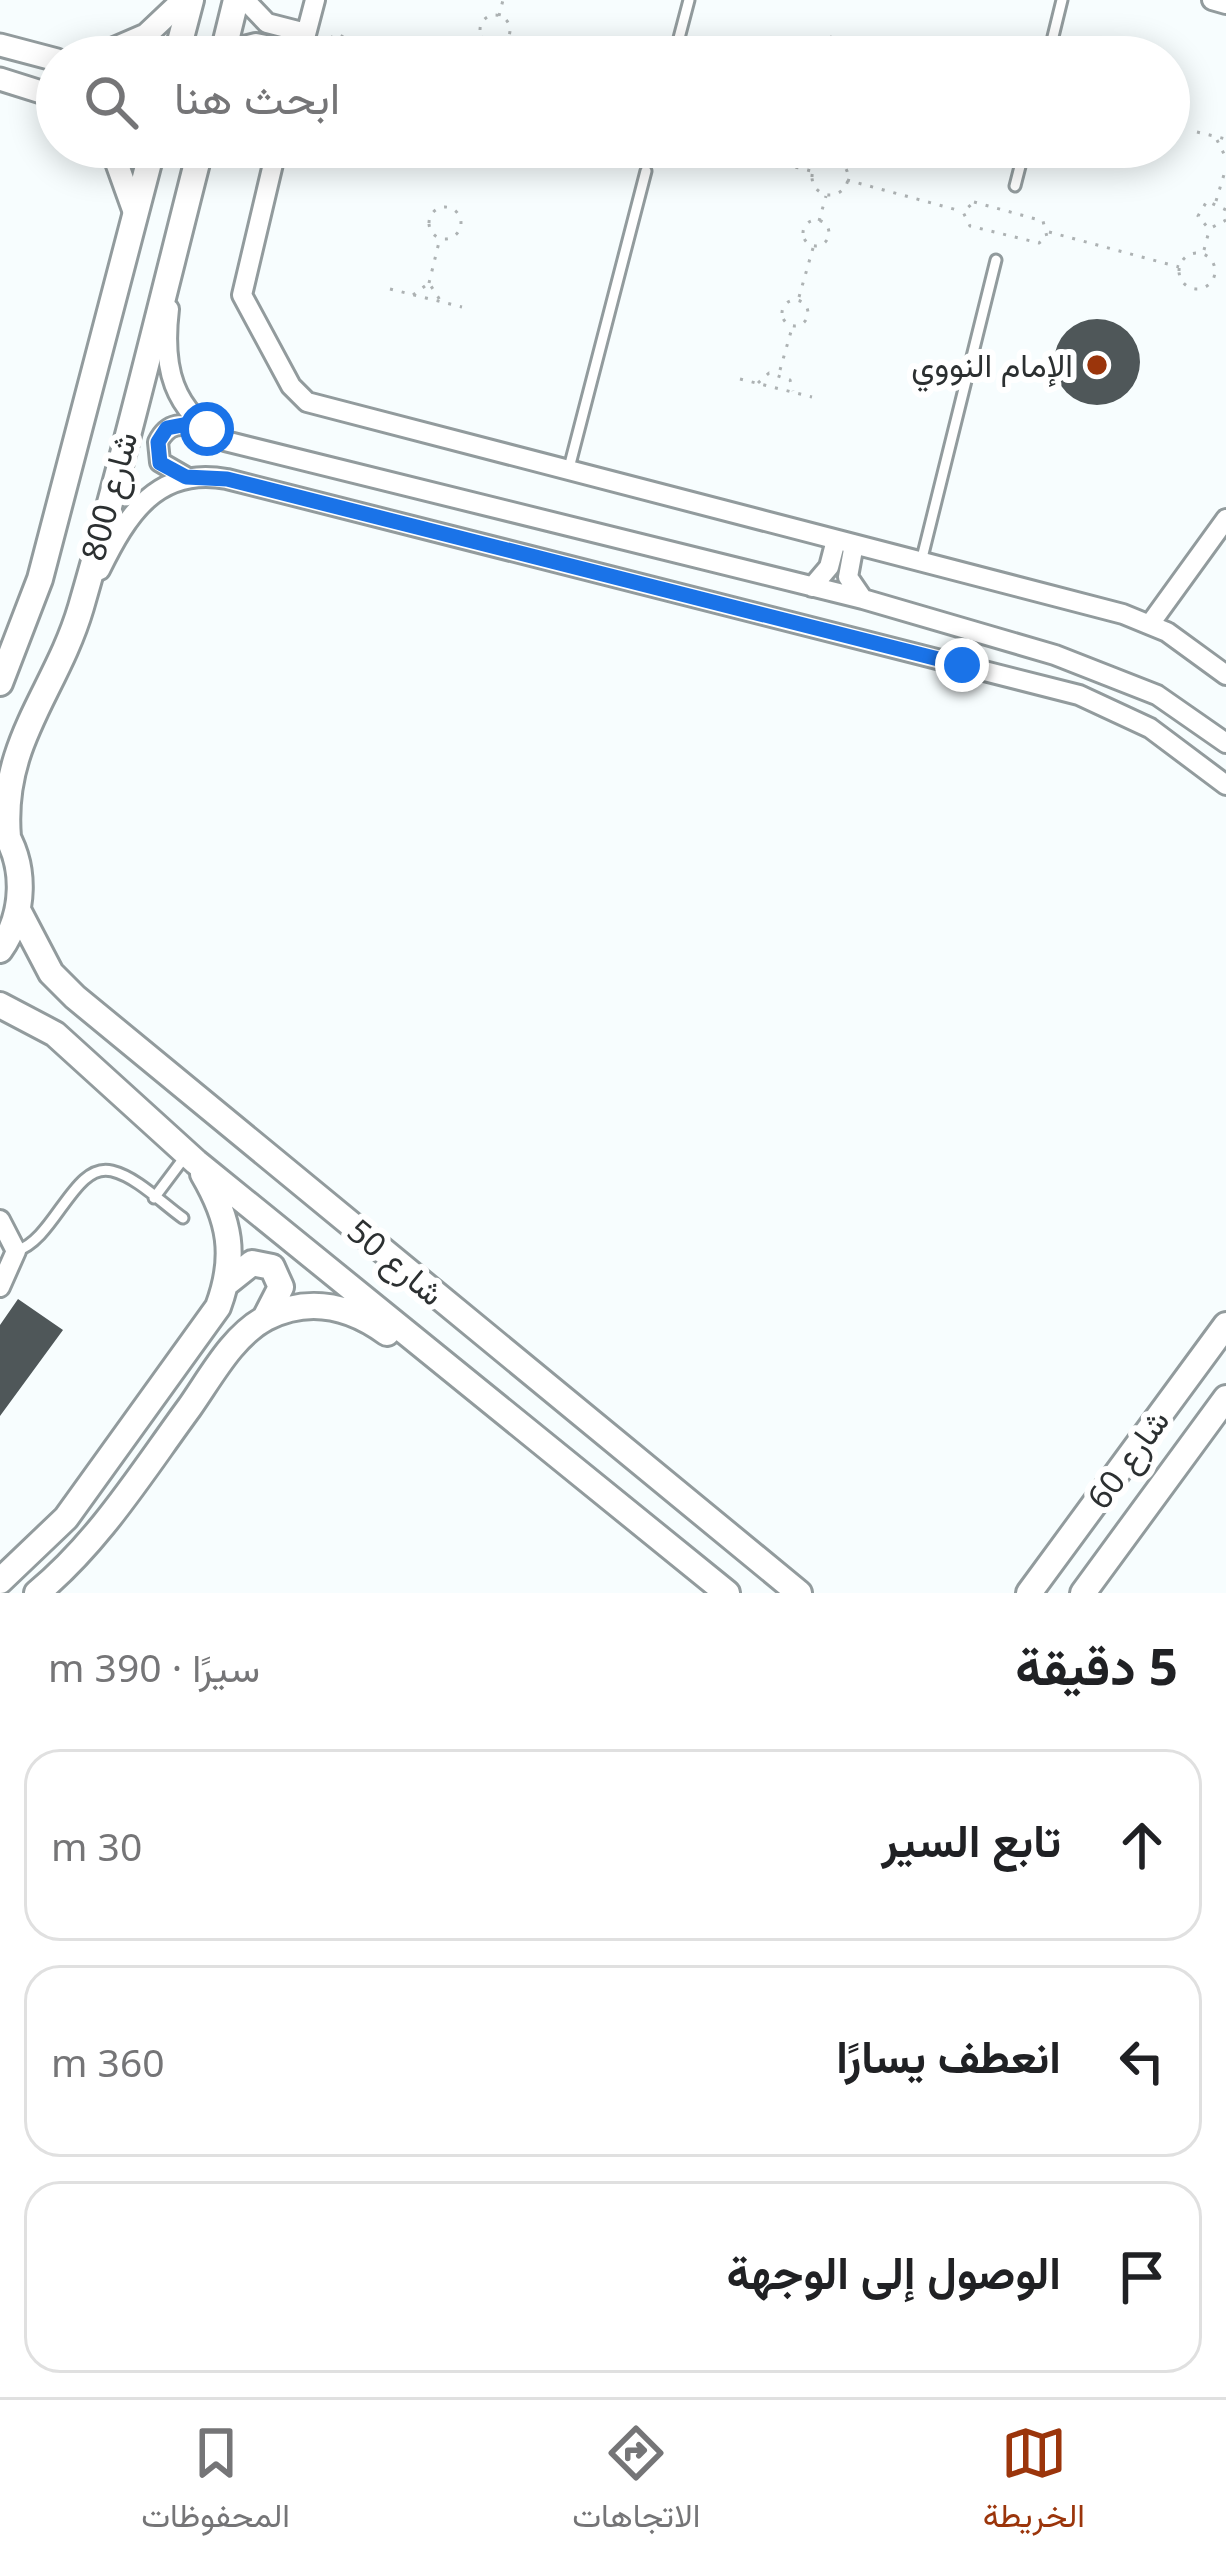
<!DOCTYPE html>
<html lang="ar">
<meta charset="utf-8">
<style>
:root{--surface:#fff;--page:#f2f2f2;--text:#202124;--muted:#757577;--line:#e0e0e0;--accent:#9b350b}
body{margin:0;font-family:"Noto Sans",Vazirmatn,sans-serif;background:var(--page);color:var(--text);direction:rtl}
.stop{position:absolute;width:36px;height:36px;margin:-27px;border:9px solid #1a73e8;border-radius:50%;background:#fff}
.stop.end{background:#1a73e8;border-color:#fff;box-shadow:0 3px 12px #0008}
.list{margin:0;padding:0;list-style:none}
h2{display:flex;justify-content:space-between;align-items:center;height:156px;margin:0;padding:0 48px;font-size:51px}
h2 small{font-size:39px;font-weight:400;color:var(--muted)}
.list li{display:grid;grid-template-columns:78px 1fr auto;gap:36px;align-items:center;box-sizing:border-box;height:192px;margin:0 24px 24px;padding:0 24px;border:3px solid var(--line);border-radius:36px}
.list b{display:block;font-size:45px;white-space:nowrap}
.list em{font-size:39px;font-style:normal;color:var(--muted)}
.icon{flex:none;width:66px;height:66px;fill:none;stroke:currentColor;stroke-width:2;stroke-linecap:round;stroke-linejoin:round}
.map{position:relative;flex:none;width:1226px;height:1593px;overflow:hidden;direction:ltr}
.search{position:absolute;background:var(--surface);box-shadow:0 6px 30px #0003;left:36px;right:36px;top:36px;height:132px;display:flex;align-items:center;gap:30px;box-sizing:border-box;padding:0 42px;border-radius:66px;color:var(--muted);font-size:45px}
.sheet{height:804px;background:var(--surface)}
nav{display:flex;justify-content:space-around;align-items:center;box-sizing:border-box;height:168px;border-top:3px solid var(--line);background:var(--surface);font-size:33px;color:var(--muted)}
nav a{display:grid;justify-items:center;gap:6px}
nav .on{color:var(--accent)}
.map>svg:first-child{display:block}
</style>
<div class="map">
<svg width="1226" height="1593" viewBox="0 0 1226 1593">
<rect width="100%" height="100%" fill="#f7fdfe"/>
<path fill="#4f5759" d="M1054 362a43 43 0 1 1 86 0a43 43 0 1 1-86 0Z
M 18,1299 L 63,1330 L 0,1416 L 0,1325 Z"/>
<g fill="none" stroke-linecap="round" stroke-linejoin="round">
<defs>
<path id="service" d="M 674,57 L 689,0
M 1048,57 L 1062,0
M 1015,186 L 1025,147
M 569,468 L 646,171
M 921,562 L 996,260
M 154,1198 L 184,1158
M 16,1251 C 55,1240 74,1161 112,1171 C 137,1177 163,1204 183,1218"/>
<path id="minor" d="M 245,0 L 267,23 L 306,33
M 1212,0 L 1226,4
M 304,42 L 315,0
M 224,51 L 256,43 L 301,52
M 277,147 L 242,295 L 291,386 L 307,402 L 1123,614 L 1167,632 L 1226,675
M 169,309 C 162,367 172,410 225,441 L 863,599 L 1055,655 L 1157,695 L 1226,743
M 186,477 L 160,462 L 158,442 C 168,422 182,423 202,428
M 854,544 L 848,577 L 863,599
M 100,570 C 127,515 157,466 227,479 L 1079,695 L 1150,728 L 1226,785
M 812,587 L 829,567 L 836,540
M 1150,624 L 1226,519
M 0,1220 L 16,1251 L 0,1287"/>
<path id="tertiary" d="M 0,45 L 57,60
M 95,57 L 146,35 L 183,0
M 0,79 L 57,97
M 111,147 L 135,214"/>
<path id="secondary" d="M 176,57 L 191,0
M 222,57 L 236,0
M 0,683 L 40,579 L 153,147
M 8,837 C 0,742 56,692 81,607 C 125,455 162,300 201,147
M 18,910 L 51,973 L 75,997 L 799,1593
M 0,950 C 25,914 27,865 2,828
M 0,1005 L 55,1034 L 196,1162 L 727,1593
M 227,1283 L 252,1263 L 272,1267 L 281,1287 L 265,1318
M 0,1581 L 66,1518 L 218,1307 C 237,1256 230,1220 203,1174
M 37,1593 C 99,1542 142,1472 189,1408 C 211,1377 232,1336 266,1318 C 309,1296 350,1306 387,1333
M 1029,1593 L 1226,1325
M 1083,1593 L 1226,1398"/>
</defs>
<use href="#service" stroke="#929b9d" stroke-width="15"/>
<use href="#minor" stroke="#929b9d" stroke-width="24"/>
<use href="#tertiary" stroke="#929b9d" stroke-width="27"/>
<use href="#secondary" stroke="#929b9d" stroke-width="30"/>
<path stroke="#adb2b3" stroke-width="3" stroke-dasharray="3 9" stroke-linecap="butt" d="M480 30a15 15 0 1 1 30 0a15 15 0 1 1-30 0Z
M 499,16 L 503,0
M 830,37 L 897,54
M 321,57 L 322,42 L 338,34 L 353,43 L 354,57
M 487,57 L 490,45
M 851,57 L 854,45
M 1197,132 L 1226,139
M 1217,140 L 1226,158
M 453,147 L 467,158 L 478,147
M 669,147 L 689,152 L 697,147
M 714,147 L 811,171
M812 177a18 18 0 1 1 36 0a18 18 0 1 1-36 0Z
M 847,180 L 961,211
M 1216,201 L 1226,168
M 974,202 L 1043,221 L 1047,237 L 1039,243 L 970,226 L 963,212 Z
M429 223a16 16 0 1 1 32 0a16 16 0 1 1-32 0Z
M 1226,210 L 1207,201 L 1198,216 L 1209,229 L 1226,220
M803 233a13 13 0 1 1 26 0a13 13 0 1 1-26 0Z
M 819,221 L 826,196
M 1049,232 L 1179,267
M 1204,250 L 1209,231
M1179 271a18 18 0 1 1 36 0a18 18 0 1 1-36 0Z
M 429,283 L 440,238
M 390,289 L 462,307
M 413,295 L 429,283 L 440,300
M 799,297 L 813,248
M782 313a13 13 0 1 1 26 0a13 13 0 1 1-26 0Z
M 780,370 L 792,328
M 740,379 L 812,397
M 758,383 L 769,373 L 790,380 L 793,391"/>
<use href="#service" stroke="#fff" stroke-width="9"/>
<use href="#minor" stroke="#fff" stroke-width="18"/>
<use href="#tertiary" stroke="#fff" stroke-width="21"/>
<use href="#secondary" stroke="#fff" stroke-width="24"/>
</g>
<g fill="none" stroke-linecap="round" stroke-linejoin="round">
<path stroke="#1a73e8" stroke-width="15" d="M 207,429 L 188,424 L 167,428 L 158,442 L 160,463 L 186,477 L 227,479 L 962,665"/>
</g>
<circle fill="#9b350b" stroke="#fff" stroke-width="4.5" cx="1097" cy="365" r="12"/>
<g text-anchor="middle" stroke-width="12" stroke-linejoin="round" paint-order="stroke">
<g font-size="33" fill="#2c3031" stroke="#fff" text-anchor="end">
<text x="1073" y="377">الإمام النووي</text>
</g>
<g font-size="33" fill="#2c3031" stroke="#fff">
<text transform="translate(109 496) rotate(-75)" y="12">شارع 800</text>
<text transform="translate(396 1262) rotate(40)" y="12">شارع 50</text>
<text transform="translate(1128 1459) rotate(-54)" y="12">شارع 60</text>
</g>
</g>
</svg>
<div class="stop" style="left:207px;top:429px"></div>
<div class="stop end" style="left:962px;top:665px"></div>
<div class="search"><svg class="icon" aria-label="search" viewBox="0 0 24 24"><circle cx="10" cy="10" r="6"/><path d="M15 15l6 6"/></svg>ابحث هنا</div>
</div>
<section class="sheet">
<h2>5 دقيقة<small>سيرًا · 390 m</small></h2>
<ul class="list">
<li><svg class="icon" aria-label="ahead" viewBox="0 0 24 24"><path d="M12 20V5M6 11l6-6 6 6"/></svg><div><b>تابع السير</b></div><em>30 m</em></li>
<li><svg class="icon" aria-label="left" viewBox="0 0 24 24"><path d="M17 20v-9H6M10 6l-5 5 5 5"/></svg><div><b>انعطف يسارًا</b></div><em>360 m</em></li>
<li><svg class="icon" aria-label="arrive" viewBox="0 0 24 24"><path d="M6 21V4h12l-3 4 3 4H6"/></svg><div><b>الوصول إلى الوجهة</b></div></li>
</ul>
</section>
<nav>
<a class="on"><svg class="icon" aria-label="map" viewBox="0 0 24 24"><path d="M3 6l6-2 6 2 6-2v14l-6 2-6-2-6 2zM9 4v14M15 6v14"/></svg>الخريطة</a>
<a><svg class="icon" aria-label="directions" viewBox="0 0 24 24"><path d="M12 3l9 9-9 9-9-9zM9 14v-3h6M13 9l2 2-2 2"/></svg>الاتجاهات</a>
<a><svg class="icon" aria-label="saved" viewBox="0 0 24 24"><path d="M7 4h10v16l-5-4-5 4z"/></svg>المحفوظات</a>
</nav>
